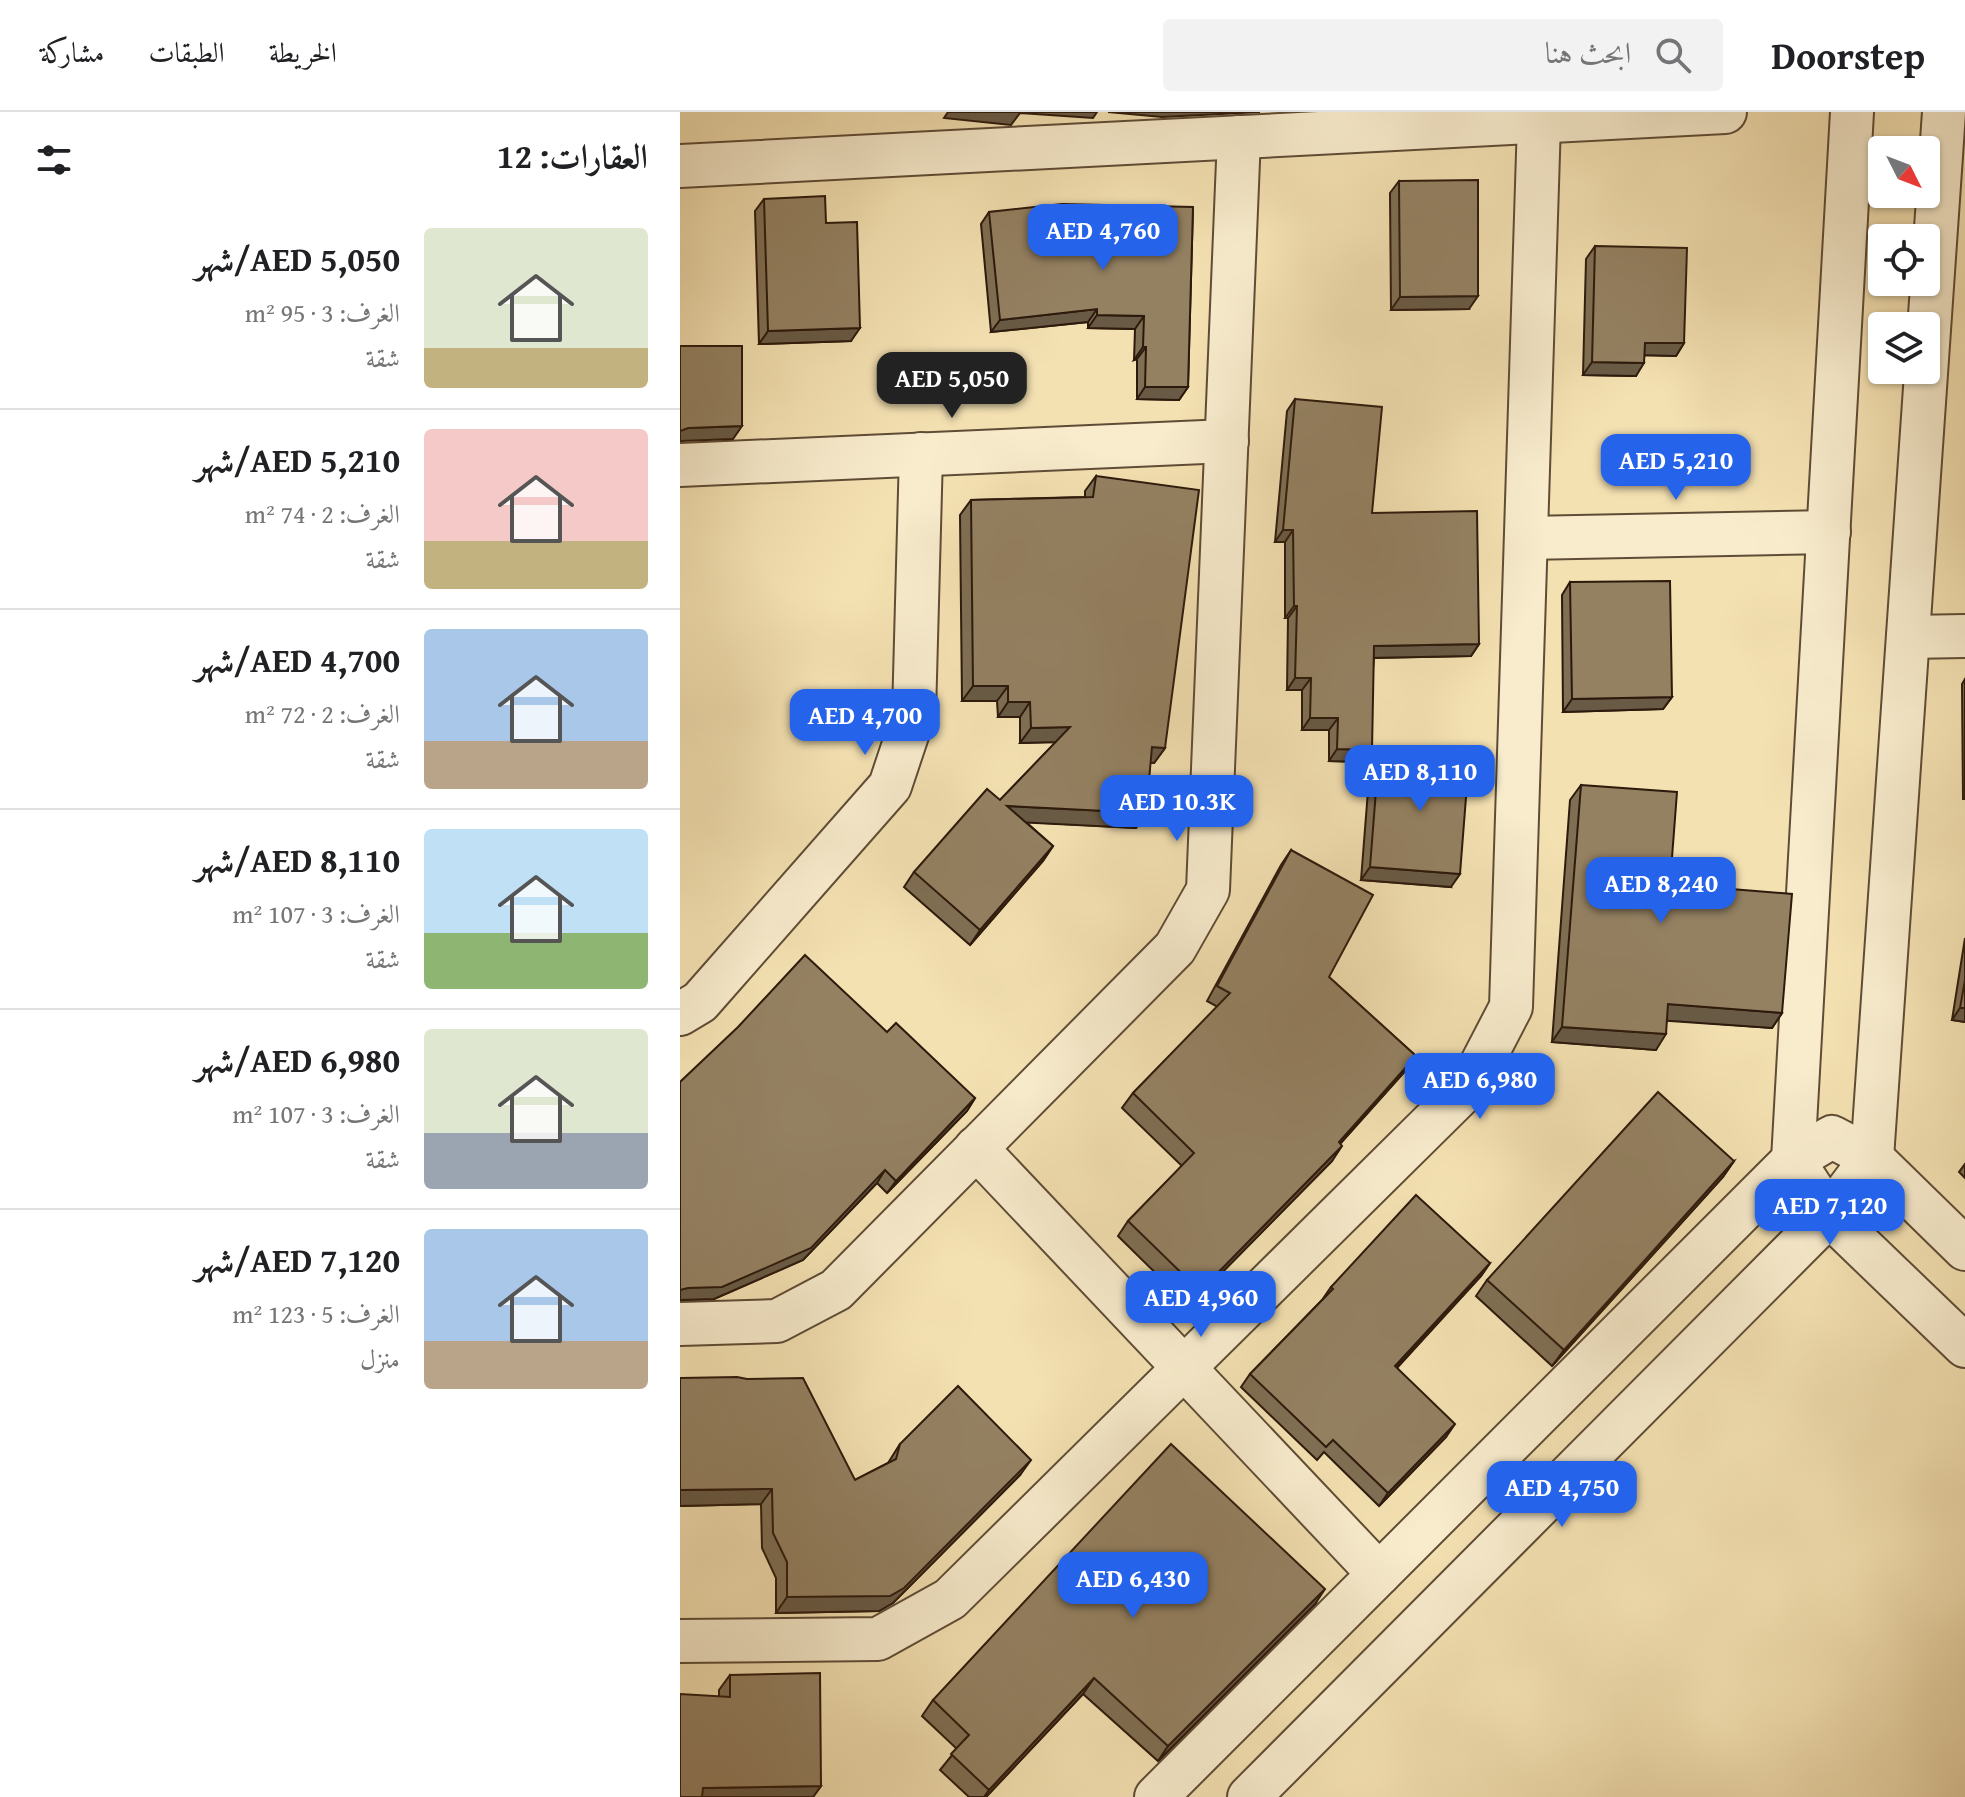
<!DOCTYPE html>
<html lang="ar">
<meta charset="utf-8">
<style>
:root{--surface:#fff;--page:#f2f2f2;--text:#202124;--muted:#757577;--line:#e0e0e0;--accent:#2563eb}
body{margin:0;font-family:"Gentium Book Plus",Amiri,serif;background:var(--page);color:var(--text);direction:rtl;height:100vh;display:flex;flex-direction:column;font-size:30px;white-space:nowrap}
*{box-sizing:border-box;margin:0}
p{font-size:26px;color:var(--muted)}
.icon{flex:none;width:44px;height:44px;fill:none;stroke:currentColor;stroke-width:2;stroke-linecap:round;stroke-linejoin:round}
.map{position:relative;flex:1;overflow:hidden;direction:ltr}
.details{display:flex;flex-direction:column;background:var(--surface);width:680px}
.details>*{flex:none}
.needle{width:52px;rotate:132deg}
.tools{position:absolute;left:1188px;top:24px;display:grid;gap:16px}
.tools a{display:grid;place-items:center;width:72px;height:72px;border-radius:8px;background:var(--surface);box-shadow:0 2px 6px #0004;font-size:40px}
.price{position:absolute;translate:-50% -68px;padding:0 18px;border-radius:16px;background:var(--accent);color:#fff;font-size:26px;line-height:52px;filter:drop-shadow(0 2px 4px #0008)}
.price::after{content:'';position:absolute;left:50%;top:48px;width:24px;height:18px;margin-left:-12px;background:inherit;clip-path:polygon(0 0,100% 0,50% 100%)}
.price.selected{background:#222;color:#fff}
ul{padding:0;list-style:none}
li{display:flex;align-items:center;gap:24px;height:200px;padding:0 32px}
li+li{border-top:2px solid var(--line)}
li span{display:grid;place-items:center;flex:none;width:224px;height:160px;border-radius:8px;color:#555}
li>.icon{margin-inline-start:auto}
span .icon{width:96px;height:96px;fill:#fffc;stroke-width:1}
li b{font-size:34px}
h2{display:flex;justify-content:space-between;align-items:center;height:96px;padding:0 32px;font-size:34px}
header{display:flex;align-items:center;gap:48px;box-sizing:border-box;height:112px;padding:0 40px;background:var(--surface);border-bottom:2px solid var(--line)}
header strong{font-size:38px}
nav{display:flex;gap:44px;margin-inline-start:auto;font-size:28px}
.search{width:560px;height:72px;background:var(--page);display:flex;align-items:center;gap:20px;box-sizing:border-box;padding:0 28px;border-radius:8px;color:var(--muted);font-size:30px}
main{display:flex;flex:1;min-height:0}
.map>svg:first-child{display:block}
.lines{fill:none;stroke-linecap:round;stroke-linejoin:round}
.minor-casing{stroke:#5f4c36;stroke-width:46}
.minor{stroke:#f8eccd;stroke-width:42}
.wall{fill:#7f6f54;stroke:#2d1a0c;stroke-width:2}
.shaded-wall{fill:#685a45;stroke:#2d1a0c;stroke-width:2}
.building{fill:#948162;stroke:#2d1a0c;stroke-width:2}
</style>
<header>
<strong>Doorstep</strong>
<div class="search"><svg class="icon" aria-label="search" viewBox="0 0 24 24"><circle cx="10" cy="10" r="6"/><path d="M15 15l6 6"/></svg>ابحث هنا</div>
<nav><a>الخريطة</a><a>الطبقات</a><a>مشاركة</a></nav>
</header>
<main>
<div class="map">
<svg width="1285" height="1685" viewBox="0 0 1285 1685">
<rect width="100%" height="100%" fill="#f4e1b2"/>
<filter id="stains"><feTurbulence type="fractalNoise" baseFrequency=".0025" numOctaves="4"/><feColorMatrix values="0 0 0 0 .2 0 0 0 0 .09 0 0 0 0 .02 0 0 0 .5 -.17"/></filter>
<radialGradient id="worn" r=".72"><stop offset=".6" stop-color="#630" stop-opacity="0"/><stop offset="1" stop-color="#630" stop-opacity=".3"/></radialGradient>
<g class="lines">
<!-- minor casing -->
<g class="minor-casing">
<g id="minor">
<polyline points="1172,0 1113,1048 1149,1103 1192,1046 1264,0"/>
<polyline points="0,54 1045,0"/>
<polyline points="0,353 547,329"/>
<polyline points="846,426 1149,420"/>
<polyline points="1228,525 1285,524"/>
<polyline points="0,902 20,890 210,674 234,602 241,342"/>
<polyline points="296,1036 699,1462"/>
<polyline points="0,1212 97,1209 156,1178 495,836 528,778 559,25"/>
<polyline points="0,1529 198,1527 270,1487 791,972 831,895 859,10"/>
<polyline points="476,1685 1113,1048 1152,1025 1192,1046 1285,1137"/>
<polyline points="569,1685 1149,1103 1285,1234"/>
</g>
</g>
<!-- minor -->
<use href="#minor" class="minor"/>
</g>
<!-- wall -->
<g class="wall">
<polygon points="719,69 789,197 711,198 710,81"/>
<polygon points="84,87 146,111 171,229 79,232 75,99"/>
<polygon points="513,95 508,275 499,288 457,287 457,247 454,248 455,217 408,216 408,210 311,220 301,112 309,100"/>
<polygon points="915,134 1004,231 996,244 965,243 956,264 903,263 906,147"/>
<polygon points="615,287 692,401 799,532 791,544 694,546 684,650 649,649 649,618 622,618 622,578 607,578 608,506 605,506 605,430 595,430 607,299"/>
<polygon points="416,364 485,636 474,651 470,651 466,701 456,716 346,710 373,734 363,749 290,833 224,775 234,760 320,688 376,630 340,631 340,605 318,605 317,589 282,589 280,403 291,388 405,385 405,379"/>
<polygon points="890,470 992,585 983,597 883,600 882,483"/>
<polygon points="1285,567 1285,687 1283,687 1282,572"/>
<polygon points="699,640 771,775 681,768 690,653"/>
<polygon points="901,673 1102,901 1092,916 987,908 976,938 872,930 890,688"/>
<polygon points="611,738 649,865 736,944 726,958 660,1032 652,1049 509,1194 438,1124 448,1109 502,1054 442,996 453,981 538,895 527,889 601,753"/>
<polygon points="1285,826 1285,910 1272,908"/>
<polygon points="207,920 295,986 287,999 207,1081 197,1071 123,1148 34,1187 0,1188 0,970"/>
<polygon points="1054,1049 1043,1065 872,1254 796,1184 807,1168"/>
<polygon points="1285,1052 1285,1066 1279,1060"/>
<polygon points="810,1151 801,1164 717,1256 766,1325 699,1394 644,1340 637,1348 561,1275 570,1262 642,1188 651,1175"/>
<polygon points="0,1266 175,1368 208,1351 220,1332 340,1363 213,1491 199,1499 96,1501 96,1466 82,1436 81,1392 0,1394"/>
<polygon points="635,1492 478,1649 403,1582 306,1685 289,1685 260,1658 277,1637 242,1604 253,1588"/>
<polygon points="50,1563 141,1674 133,1685 0,1685 39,1584 39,1578"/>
</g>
<!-- shaded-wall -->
<g class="shaded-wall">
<polygon points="268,0 417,0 413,6 340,1 331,13 264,6"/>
<polygon points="428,0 580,0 482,5"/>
<polygon points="798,184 789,197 711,198 720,185"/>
<polygon points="417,197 408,210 311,220 320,208"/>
<polygon points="417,203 464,204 455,217 408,216"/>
<polygon points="180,216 171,229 79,232 88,219"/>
<polygon points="965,231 1004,231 996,244 956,243"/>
<polygon points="463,235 466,235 457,247 454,248"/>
<polygon points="912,250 964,251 956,264 903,263"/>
<polygon points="465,275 508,275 499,288 457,287"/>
<polygon points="62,314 53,327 0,329 0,319 8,316"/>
<polygon points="603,418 613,418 605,430 595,430"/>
<polygon points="614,494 617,494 608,506 605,506"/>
<polygon points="799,532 791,544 686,546 694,534"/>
<polygon points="615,566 631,566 622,578 607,578"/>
<polygon points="293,574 328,574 317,589 282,589"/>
<polygon points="992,585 983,597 883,600 892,587"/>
<polygon points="328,590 350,590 340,605 318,605"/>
<polygon points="630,606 658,606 649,618 622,618"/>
<polygon points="390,615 379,630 340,631 351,616"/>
<polygon points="472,635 485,636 474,651 461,650"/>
<polygon points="657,637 692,638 684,650 649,649"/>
<polygon points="327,694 466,701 456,716 316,709"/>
<polygon points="373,734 363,749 290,833 300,818"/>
<polygon points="690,755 780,762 771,775 681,768"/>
<polygon points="988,892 1102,901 1092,916 977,908"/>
<polygon points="1280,896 1285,896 1285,910 1272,908"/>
<polygon points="882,915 986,922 976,938 872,930"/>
<polygon points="736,944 726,958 648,1045 659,1030"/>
<polygon points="295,986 287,999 207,1081 216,1069"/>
<polygon points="662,1034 652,1049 509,1194 520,1179"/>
<polygon points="1054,1049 1043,1065 872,1254 884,1238"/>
<polygon points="205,1058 197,1071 123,1148 34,1187 0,1188 0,1178"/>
<polygon points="810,1151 801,1164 706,1267 715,1254"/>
<polygon points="775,1312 766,1325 699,1394 708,1381"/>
<polygon points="351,1348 340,1363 213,1491 199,1499 96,1501 107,1485"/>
<polygon points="92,1377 81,1392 0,1394 0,1378"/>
<polygon points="645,1477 635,1492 478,1649 488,1634"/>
<polygon points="414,1566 403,1582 306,1685 304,1685 309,1678"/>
<polygon points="141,1674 133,1685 16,1685 23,1676"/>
</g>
<!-- building -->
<g class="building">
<polygon points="798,68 798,184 720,185 719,69"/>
<polygon points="145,84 146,111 177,110 180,216 88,219 84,87"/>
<polygon points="382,92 513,95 508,275 465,275 466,235 463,235 464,204 417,203 417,197 320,208 309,100"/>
<polygon points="915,134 1007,136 1004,231 965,231 964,251 912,250"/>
<polygon points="0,234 62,234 62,314 8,316 0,319"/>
<polygon points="615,287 702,295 692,401 797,399 799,532 694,534 692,638 657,637 658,606 630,606 631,566 615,566 617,494 614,494 613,418 603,418"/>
<polygon points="416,364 519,378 485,636 472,635 466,701 327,694 373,734 300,818 234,760 307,677 320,688 390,615 351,616 350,590 328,590 328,574 293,574 291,388 413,385"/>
<polygon points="990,469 992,585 892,587 890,470"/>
<polygon points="699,640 789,647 780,762 690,755"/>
<polygon points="901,673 997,680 990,772 1112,782 1102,901 988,892 986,922 882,915"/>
<polygon points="611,738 693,783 649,865 736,944 659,1030 662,1034 520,1179 448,1109 514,1041 453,981 550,881 537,874"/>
<polygon points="125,843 207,920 216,911 295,986 216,1069 205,1058 131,1136 42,1175 8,1176 0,1178 0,970 58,915"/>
<polygon points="1285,868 1285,896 1280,896"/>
<polygon points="978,980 1054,1049 884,1238 807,1168"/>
<polygon points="736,1083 810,1151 715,1254 775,1312 708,1381 653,1328 646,1335 570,1262 653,1177 651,1175"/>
<polygon points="57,1265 67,1267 123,1266 175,1368 216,1347 220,1332 278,1274 351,1348 224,1476 210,1484 107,1485 107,1450 93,1421 92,1377 0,1378 0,1266"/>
<polygon points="491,1332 645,1477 488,1634 414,1566 309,1678 271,1642 289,1623 253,1588"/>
<polygon points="140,1561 141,1674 23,1676 22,1685 0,1685 0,1582 50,1585 50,1563"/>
</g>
<rect width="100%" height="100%" filter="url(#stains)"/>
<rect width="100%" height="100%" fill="url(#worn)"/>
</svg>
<div class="tools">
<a><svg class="needle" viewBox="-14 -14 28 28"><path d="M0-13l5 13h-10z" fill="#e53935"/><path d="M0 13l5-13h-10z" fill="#757577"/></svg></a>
<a><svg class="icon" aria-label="locate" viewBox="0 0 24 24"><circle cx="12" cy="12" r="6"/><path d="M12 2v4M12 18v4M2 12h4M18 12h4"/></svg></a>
<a><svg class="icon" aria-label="layers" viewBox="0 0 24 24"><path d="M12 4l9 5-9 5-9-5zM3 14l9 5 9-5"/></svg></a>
</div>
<b class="price" style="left:423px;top:160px">AED 4,760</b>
<b class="price selected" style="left:272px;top:308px">AED 5,050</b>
<b class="price" style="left:996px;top:390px">AED 5,210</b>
<b class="price" style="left:185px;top:645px">AED 4,700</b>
<b class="price" style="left:740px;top:701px">AED 8,110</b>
<b class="price" style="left:497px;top:731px">AED 10.3K</b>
<b class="price" style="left:981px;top:813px">AED 8,240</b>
<b class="price" style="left:800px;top:1009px">AED 6,980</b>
<b class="price" style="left:1150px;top:1135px">AED 7,120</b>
<b class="price" style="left:521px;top:1227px">AED 4,960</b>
<b class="price" style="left:882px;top:1417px">AED 4,750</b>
<b class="price" style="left:453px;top:1508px">AED 6,430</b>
</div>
<section class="details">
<h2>العقارات: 12<svg class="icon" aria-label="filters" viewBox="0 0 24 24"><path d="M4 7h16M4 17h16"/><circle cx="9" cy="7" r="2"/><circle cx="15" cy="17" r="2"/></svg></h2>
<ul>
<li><span style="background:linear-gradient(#dfe7d0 75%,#c2b280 0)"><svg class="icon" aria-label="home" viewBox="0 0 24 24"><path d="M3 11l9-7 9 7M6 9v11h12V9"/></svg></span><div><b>AED 5,050/شهر</b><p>الغرف: 3 · 95 m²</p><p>شقة</p></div></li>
<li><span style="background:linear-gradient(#f6c9c9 70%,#c2b280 0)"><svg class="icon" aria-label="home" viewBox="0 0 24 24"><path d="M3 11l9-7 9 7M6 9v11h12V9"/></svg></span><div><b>AED 5,210/شهر</b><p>الغرف: 2 · 74 m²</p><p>شقة</p></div></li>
<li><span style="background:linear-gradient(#a9c7e8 70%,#b9a48a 0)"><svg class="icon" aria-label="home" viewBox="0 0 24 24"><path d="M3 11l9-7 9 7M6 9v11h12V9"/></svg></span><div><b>AED 4,700/شهر</b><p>الغرف: 2 · 72 m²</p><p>شقة</p></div></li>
<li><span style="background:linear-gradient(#bfe0f5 65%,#8fb573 0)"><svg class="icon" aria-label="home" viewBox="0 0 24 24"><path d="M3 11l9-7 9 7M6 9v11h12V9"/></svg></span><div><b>AED 8,110/شهر</b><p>الغرف: 3 · 107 m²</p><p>شقة</p></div></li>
<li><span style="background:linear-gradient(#dfe7d0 65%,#9aa5b1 0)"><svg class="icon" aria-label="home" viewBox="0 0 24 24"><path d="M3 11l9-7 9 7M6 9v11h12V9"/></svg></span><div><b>AED 6,980/شهر</b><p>الغرف: 3 · 107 m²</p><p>شقة</p></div></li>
<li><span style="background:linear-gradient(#a9c7e8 70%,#b9a48a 0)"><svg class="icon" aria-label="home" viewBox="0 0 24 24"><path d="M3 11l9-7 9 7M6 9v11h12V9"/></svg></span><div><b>AED 7,120/شهر</b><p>الغرف: 5 · 123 m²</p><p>منزل</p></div></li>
</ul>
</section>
</main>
